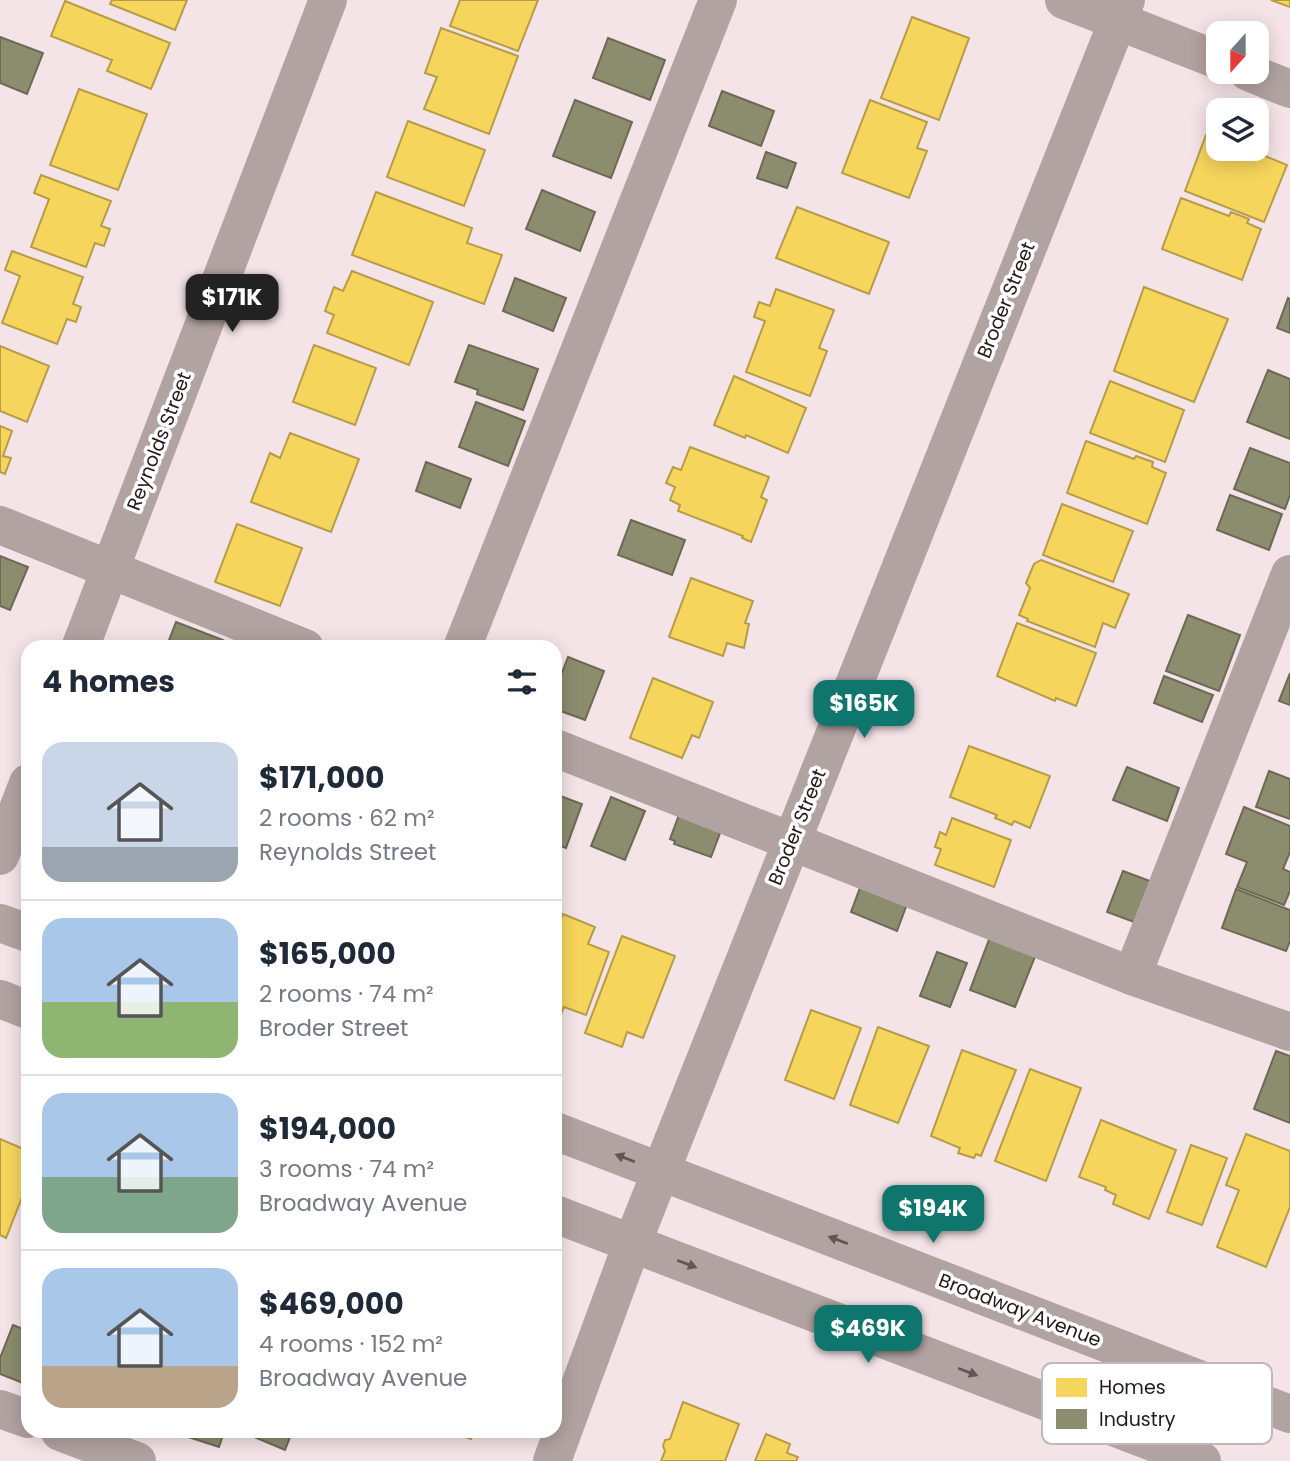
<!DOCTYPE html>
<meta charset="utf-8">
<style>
:root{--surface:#fff;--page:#f6f6f7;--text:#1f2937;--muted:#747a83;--line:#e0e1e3;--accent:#0f766e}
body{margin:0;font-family:Poppins,sans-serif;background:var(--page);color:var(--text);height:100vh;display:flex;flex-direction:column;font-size:26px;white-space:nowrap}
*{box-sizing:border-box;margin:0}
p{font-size:23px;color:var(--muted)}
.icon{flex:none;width:38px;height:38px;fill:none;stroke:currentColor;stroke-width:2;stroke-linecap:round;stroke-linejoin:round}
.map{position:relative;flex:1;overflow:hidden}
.side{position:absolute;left:21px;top:640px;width:541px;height:798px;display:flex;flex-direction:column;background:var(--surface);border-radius:21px;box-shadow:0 4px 18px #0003}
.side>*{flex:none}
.needle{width:46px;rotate:201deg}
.buttons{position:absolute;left:1206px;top:21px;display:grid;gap:14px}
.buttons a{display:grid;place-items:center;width:63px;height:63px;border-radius:14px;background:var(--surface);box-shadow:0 4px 18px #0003;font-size:35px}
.price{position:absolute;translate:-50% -60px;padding:0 16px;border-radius:14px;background:var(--accent);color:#fff;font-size:23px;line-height:46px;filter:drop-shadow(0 2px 4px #0008)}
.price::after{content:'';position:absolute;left:50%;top:42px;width:21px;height:16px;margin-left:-10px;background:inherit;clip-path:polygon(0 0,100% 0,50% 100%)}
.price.active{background:#222;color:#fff}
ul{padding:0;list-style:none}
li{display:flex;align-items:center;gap:21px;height:175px;padding:0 21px}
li+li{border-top:2px solid var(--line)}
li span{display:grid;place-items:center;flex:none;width:196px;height:140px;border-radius:21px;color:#555}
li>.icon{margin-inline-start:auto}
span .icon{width:84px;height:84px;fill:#fffc;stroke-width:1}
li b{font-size:30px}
h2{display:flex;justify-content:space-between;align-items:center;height:84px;padding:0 21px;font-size:30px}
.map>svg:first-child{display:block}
.homes{fill:#f6d55c;stroke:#b79c48;stroke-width:2}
.industry{fill:#8c8c6e;stroke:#6d6955;stroke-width:2}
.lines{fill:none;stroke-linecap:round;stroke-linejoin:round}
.minor{stroke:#b1a3a1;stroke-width:38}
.oneway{fill:#645657}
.labels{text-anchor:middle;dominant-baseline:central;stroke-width:7;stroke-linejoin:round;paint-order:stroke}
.street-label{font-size:19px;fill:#25171a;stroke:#fff}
.key{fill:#fff;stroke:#beb9ba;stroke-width:2}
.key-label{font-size:19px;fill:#25171a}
</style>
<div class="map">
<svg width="1290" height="1461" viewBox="0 0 1290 1461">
<rect width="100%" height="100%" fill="#f5e4e7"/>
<!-- homes -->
<g class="homes">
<polygon points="112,0 187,0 175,30 110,4"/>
<polygon points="460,0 538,0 518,51 450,26"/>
<polygon points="1271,0 1290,0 1290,7"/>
<polygon points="65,1 170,43 151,89 107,71 112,60 51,36"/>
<polygon points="912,17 969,38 939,120 881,98"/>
<polygon points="441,28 518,56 489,134 424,109 437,77 425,73"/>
<polygon points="79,89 147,114 118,190 50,165"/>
<polygon points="870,100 927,122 917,148 927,151 909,198 842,173"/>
<polygon points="408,121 485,150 464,206 387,177"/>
<polygon points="1206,135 1218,139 1218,149 1248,149 1287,165 1264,222 1185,191"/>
<polygon points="41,175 111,201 101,226 110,229 104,246 95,243 86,267 31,247 49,199 34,193"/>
<polygon points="376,192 472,228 467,243 502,255 484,304 352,255"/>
<polygon points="1181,198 1229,216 1231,212 1249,219 1247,223 1261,229 1242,280 1162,249"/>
<polygon points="797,207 889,242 869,294 776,258"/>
<polygon points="12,251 83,277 73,304 81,307 76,322 67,319 57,344 2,323 20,276 5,270"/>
<polygon points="352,271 433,302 409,365 327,333 334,315 325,311 334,287 343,291"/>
<polygon points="1144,287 1228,319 1194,402 1114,371"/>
<polygon points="776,289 834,310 819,348 827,351 810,396 746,372 765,321 754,317 759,302 770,306"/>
<polygon points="314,345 376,368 355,425 293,402"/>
<polygon points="0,346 49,366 27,422 0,411"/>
<polygon points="734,376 806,408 788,453 746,435 745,438 714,425"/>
<polygon points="1110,381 1184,410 1165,462 1090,433"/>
<polygon points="0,426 12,431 3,456 11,458 5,474 0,472"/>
<polygon points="290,433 359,459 331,532 251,502 270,453 280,458"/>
<polygon points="1086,441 1134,459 1136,456 1153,462 1152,467 1166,473 1147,524 1067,493"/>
<polygon points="690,447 769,477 761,497 767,500 751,542 742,538 743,536 678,511 680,505 670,500 675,487 666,483 673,467 681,470"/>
<polygon points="1062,504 1133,531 1113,582 1043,555"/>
<polygon points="237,524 302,548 280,606 215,582"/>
<polygon points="1041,560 1129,594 1115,628 1103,623 1095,647 1027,621 1028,619 1019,615 1030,588 1026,583 1034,564"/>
<polygon points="691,578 753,601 745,623 749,624 744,648 727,643 723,656 669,637"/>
<polygon points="1017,623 1096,653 1076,706 1056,698 1055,701 997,676"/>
<polygon points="653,678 713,702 699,738 692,735 682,758 630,738"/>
<polygon points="969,746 1050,776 1030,828 1014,821 1012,825 995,818 997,815 950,797"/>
<polygon points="952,818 1011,840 994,887 935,865 941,849 935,847 940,832 946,835"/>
<polygon points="563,914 595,927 588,944 609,952 586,1015 564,1007 559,1020 555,1019 555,936"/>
<polygon points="622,936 675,956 643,1038 627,1032 622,1047 585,1033"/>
<polygon points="811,1010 861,1028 834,1099 785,1080"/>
<polygon points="878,1027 929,1046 898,1123 850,1105"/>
<polygon points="962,1050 1016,1070 981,1156 976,1154 974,1158 958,1153 960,1148 931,1136"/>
<polygon points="1030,1069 1081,1088 1046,1181 995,1161"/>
<polygon points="1101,1120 1176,1150 1149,1219 1113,1204 1116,1195 1105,1190 1106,1187 1079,1177"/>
<polygon points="1246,1134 1290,1151 1290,1207 1266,1267 1217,1247 1239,1190 1226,1185"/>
<polygon points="0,1139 28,1151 28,1182 6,1238 0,1235"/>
<polygon points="1191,1145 1227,1158 1202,1225 1167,1212"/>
<polygon points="683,1402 739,1424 725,1461 661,1461 665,1451 663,1446 665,1440 670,1439"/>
<polygon points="452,1432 474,1432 471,1439"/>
<polygon points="766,1434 790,1444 787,1453 798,1457 796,1461 755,1461"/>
</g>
<!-- industry -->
<g class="industry">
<polygon points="0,37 43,53 27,94 0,83"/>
<polygon points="608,38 665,60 650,100 593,78"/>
<polygon points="722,91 774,111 761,146 709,126"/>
<polygon points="575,100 632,122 611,178 553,156"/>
<polygon points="766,152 796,163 787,188 757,178"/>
<polygon points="542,190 595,212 580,251 526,229"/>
<polygon points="515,278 566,298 553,331 503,311"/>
<polygon points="1288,298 1290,299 1290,333 1277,328"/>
<polygon points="469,345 538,369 523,410 477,394 478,390 455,382"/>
<polygon points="1268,370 1290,379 1290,439 1247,422"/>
<polygon points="476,402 525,421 508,466 459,447"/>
<polygon points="1250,448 1290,463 1290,495 1285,509 1234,489"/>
<polygon points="426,462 471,479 460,508 416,491"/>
<polygon points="1230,495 1282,514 1269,550 1217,530"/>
<polygon points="631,520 685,540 672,575 618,555"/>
<polygon points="0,556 28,567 10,610 0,606"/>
<polygon points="1188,615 1240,635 1219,691 1166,671"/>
<polygon points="176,622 223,640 220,648 166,648"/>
<polygon points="568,657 604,671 585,720 555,709 555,691"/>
<polygon points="1290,673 1290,705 1279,701"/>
<polygon points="1164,676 1213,695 1202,722 1154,703"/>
<polygon points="1127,767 1179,788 1167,821 1113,800"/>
<polygon points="1269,771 1290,779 1290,819 1256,807"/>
<polygon points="555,794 582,804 566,848 555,844"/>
<polygon points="611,797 645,811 625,860 591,846"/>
<polygon points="1244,807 1290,826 1290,852 1283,869 1290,872 1290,891 1284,905 1237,887 1247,862 1226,854"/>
<polygon points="679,815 722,828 711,857 674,844 675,841 670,839"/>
<polygon points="1123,871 1150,881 1134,922 1107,912"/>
<polygon points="861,885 907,904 897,931 851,912"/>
<polygon points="1236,889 1290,910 1290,941 1286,951 1222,928"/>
<polygon points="990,937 1036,954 1015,1007 970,990"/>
<polygon points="937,952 967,963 950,1007 920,996"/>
<polygon points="1276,1051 1290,1056 1290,1123 1254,1109"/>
<polygon points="13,1325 28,1331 28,1385 0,1374 0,1358"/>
<polygon points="173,1432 224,1432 219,1447"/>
<polygon points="254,1432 292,1432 285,1450 252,1436"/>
</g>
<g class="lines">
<!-- minor -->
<g class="minor">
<polyline points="1064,0 1218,60"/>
<polyline points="1248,72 1290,89"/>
<polyline points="0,525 305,648"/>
<polyline points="80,648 328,0"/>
<polyline points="462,648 718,0"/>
<polyline points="555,748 1132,976 1290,1032"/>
<polyline points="0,856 28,783"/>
<polyline points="0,923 28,933"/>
<polyline points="1132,976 1290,574"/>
<polyline points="0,999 28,1010"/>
<polyline points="555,1131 1290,1414"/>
<polyline points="555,1214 1202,1461"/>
<polyline points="0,1409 28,1419"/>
<polyline points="60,1432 137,1461"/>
<polyline points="552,1461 632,1244 1126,0"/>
</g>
</g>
<!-- one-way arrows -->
<defs><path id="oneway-solid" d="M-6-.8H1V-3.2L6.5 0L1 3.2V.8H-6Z" transform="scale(1.75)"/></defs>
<g class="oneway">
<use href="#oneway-solid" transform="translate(625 1158) rotate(-159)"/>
<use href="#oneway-solid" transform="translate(838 1240) rotate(-159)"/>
<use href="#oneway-solid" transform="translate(687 1264) rotate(21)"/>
<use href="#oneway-solid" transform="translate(968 1372) rotate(21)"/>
</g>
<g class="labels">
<!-- street labels -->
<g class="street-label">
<text transform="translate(1006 300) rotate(-68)">Broder Street</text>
<text transform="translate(159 441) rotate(-69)">Reynolds Street</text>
<text transform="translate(797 827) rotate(-68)">Broder Street</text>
<text transform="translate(1020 1310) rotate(21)">Broadway Avenue</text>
</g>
</g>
<!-- legend -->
<rect x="1042" y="1363" width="230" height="81" rx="10" class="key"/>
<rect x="1056" y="1378" width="31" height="19" fill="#f6d55c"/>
<rect x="1056" y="1409" width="31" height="20" fill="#8c8c6e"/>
<g class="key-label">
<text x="1099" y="1394">Homes</text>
<text x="1099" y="1426">Industry</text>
</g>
</svg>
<div class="buttons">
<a><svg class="needle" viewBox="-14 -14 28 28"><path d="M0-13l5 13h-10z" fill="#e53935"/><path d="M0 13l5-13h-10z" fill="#747a83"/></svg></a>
<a><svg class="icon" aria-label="layers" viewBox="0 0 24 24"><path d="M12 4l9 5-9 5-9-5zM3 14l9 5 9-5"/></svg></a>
</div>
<b class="price active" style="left:232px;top:334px">$171K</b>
<b class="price" style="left:864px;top:740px">$165K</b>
<b class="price" style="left:933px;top:1245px">$194K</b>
<b class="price" style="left:868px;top:1365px">$469K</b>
<section class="side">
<h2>4 homes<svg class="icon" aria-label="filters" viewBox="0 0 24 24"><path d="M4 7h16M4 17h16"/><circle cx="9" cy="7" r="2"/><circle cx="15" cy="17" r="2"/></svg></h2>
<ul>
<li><span style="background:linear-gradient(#c9d6e8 75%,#9aa5b1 0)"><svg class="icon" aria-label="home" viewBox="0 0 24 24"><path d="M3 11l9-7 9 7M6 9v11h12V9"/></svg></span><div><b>$171,000</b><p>2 rooms · 62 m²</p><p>Reynolds Street</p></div></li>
<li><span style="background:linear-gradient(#a9c7e8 60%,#8fb573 0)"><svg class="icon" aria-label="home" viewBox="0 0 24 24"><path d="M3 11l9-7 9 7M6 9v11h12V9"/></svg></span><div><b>$165,000</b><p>2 rooms · 74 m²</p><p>Broder Street</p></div></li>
<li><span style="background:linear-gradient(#a9c7e8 60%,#7fa58c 0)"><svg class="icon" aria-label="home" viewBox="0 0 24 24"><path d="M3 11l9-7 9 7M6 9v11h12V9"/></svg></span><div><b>$194,000</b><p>3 rooms · 74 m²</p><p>Broadway Avenue</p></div></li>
<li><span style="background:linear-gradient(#a9c7e8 70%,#b9a48a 0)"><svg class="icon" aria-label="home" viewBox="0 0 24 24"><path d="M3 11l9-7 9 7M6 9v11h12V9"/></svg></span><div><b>$469,000</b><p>4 rooms · 152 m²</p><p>Broadway Avenue</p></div></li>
</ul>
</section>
</div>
